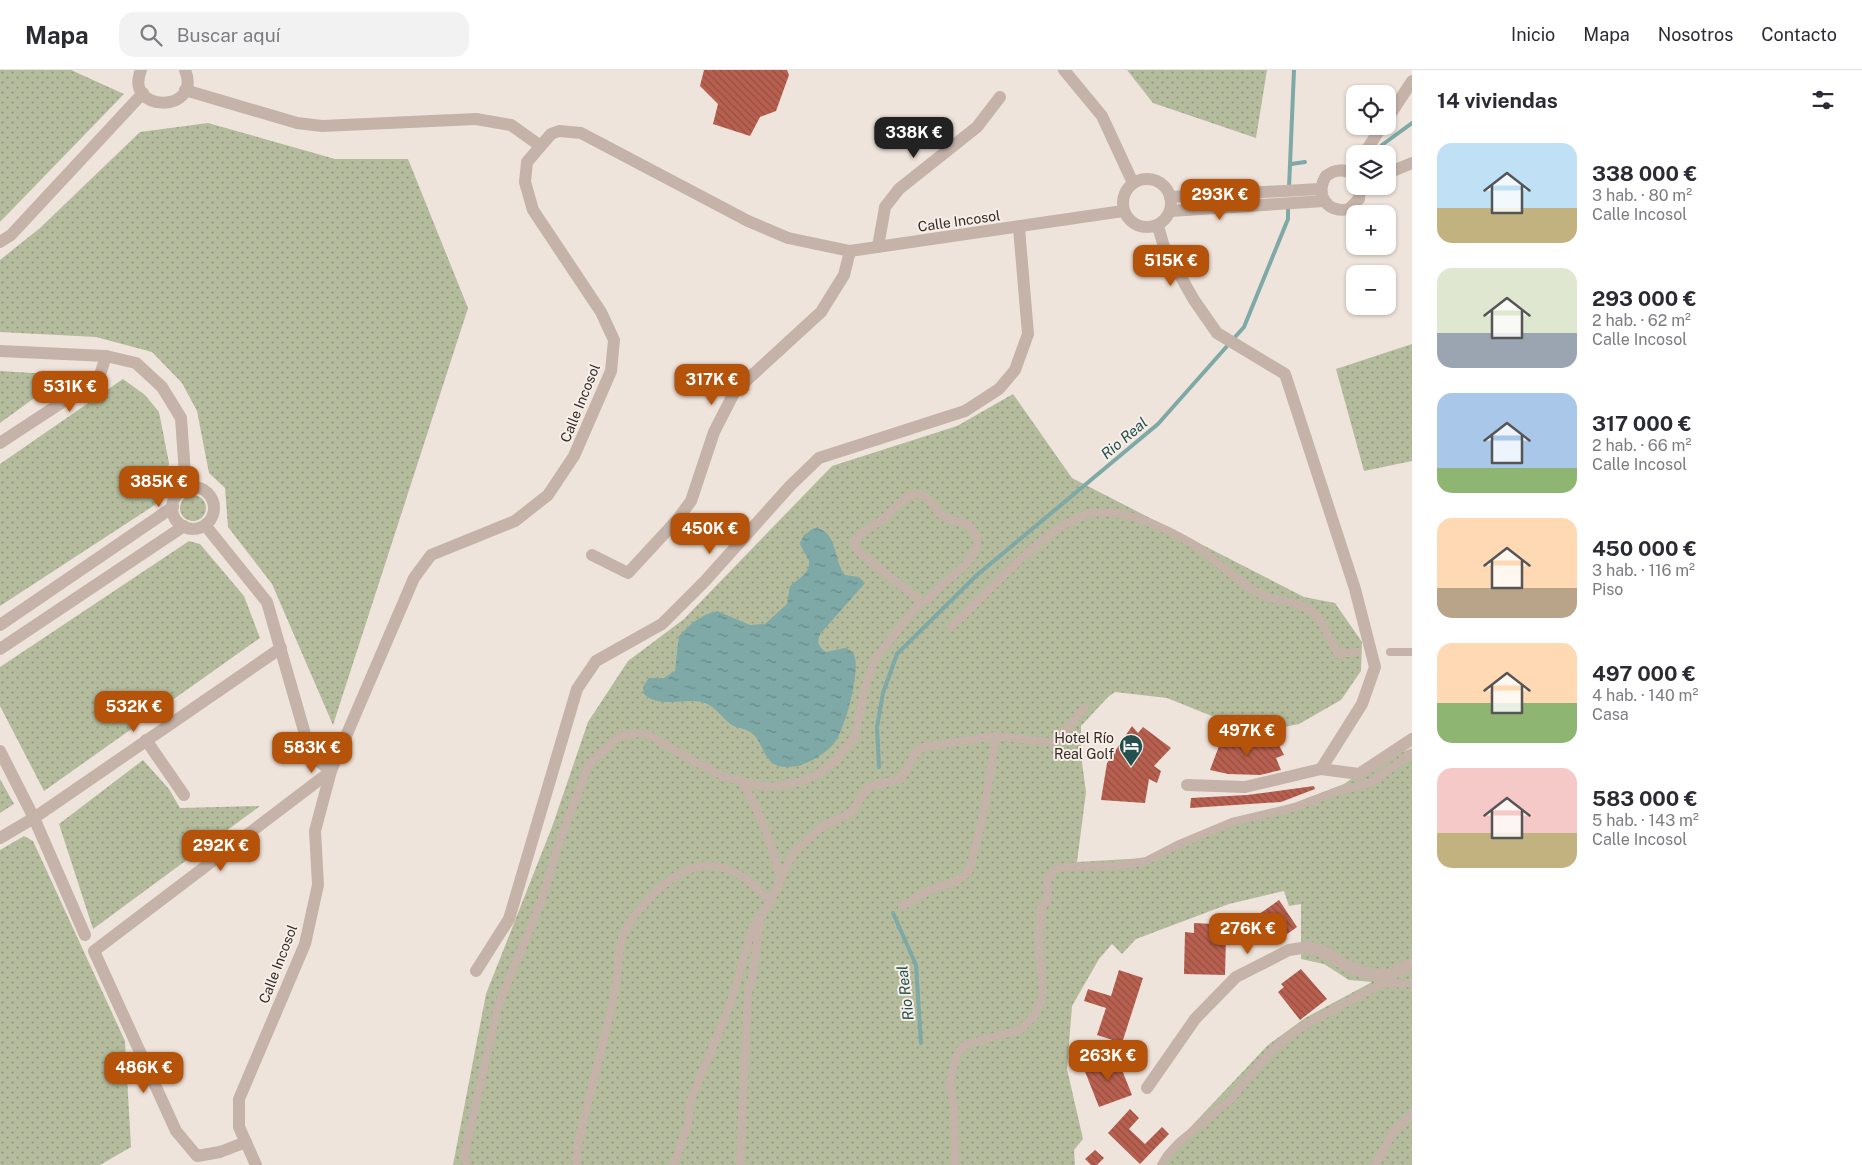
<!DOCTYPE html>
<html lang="es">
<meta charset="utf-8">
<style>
:root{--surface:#fff;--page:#f2f2f3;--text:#2b2b33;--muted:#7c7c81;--line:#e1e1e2;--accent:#b45309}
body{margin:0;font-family:"Public Sans",sans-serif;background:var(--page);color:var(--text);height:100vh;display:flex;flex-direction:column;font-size:19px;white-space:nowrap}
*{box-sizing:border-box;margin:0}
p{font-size:16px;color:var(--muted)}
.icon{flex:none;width:28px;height:28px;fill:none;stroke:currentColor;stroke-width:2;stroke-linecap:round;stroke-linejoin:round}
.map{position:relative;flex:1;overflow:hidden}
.side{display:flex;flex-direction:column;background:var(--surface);width:450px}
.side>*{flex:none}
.buttons{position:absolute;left:1346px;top:15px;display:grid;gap:10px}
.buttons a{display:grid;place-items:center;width:50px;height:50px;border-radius:10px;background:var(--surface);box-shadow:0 1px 4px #0004;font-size:25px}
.price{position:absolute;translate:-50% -42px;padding:0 11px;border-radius:10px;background:var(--accent);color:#fff;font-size:16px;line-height:32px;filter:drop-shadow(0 1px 2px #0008)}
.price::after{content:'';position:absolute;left:50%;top:30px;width:15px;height:11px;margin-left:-8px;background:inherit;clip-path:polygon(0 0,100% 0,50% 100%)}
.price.on{background:#222;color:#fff}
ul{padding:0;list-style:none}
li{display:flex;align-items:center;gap:15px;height:125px;padding:0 25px}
li span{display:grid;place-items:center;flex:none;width:140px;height:100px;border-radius:15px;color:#555}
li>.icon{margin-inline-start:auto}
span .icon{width:60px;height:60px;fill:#fffc;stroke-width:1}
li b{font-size:21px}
h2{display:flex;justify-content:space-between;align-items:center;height:60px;padding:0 25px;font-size:21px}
header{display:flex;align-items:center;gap:30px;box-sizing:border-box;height:70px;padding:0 25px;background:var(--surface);border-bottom:1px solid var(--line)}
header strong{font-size:24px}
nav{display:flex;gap:28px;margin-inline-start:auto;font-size:18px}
.search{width:350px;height:45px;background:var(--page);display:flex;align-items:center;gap:12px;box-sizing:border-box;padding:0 18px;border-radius:15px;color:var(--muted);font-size:19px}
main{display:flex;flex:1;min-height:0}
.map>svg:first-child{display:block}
.grass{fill:url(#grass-dots)}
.water{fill:url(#water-ripples)}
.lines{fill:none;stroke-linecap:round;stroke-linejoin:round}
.stream{stroke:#7ea9a6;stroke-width:4}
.building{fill:url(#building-back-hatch)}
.lane{stroke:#c5b3a9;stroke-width:8}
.street{stroke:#c5b3a9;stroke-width:12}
.labels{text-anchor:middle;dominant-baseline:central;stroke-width:4;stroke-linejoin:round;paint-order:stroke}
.street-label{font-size:14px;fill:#332a28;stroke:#f7eee7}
.poi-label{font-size:14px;fill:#332a28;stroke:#f7eee7;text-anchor:end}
.water-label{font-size:15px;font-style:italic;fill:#22504f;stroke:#f7eee7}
</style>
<header>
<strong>Mapa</strong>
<div class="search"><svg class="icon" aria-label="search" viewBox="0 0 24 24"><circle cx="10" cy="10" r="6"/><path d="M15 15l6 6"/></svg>Buscar aquí</div>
<nav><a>Inicio</a><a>Mapa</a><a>Nosotros</a><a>Contacto</a></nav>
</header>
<main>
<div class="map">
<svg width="1412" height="1095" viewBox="0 0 1412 1095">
<defs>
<pattern id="grass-dots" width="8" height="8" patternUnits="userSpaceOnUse" patternTransform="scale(1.25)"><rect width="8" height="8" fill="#b4bc9d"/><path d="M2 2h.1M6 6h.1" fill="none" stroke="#939980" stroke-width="1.8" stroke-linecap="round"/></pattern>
<pattern id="water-ripples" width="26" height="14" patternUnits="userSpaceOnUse" patternTransform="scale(1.25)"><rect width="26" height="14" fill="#7ea9a6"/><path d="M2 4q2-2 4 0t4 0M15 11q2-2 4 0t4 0" fill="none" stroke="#688a87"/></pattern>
<pattern id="building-back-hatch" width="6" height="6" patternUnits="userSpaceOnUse" patternTransform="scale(1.25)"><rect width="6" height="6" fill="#b86050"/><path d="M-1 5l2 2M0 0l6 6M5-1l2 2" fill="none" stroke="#964f42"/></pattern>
</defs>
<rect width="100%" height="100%" fill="#efe4db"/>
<!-- grass -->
<g class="grass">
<polygon points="0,0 71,0 124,24 0,152"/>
<polygon points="1127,0 1267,0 1256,68 1153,33"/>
<polygon points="208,53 335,89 408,89 468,238 333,655 272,514 228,457 225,418 209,403 197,341 182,313 152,282 96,267 0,262 0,190 40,158 140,62"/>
<polygon points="1412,274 1412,391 1364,401 1336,299"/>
<polygon points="0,301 66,305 0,353"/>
<polygon points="123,309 145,325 159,342 169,393 164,429 0,536 0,394"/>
<polygon points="1013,324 1072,408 1304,527 1335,533 1362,572 1361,601 1341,630 1299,654 1254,663 1167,628 1115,622 1108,627 1081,656 1081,685 1086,722 1077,792 1145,788 1220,756 1289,735 1344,714 1372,695 1412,678 1412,1095 1157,1095 1165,1084 1268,975 1305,948 1372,912 1349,910 1324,894 1301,889 1301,834 1289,836 1284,821 1229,834 1136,869 1122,884 1112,874 1099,889 1072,936 1067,999 1083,1069 1074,1080 1075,1095 453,1095 486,924 552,757 588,652 628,591 684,549 832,396 957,356"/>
<circle cx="193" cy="438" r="13"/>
<polygon points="189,471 200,474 244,526 260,568 44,721 0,636 0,597"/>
<polygon points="143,690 169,719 180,738 260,736 93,859 59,754"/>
<polygon points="0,709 14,734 0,743"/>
<polygon points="24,766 33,771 125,971 131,1077 100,1095 0,1095 0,780"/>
</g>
<!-- water -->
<path class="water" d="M814,458C838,459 833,491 845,505L859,507L865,513L821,563C816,571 818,577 826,582L845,578C849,579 852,581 854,585C861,600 845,659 835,672C827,683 810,693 797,696C763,703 766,676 753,664C747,658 738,659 732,655C723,649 718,640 709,635C692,624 662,641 644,624L643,617L649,608H664L675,601L679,566L692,553L705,545L717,541L750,555L765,554L787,534L790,516C797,510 811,503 809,491C807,485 802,480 800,473L804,465Z"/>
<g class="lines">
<!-- stream -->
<g class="stream">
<polyline points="1382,75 1412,53"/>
<polyline points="1291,94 1305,92"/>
<polyline points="1289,118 1294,0"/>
<polyline points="879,697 877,657 883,623 897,584 977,505 1158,354 1244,257 1288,149 1288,135"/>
<polyline points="893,843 916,895 921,973"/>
</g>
</g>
<!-- building -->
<g class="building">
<polygon points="704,0 787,0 789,5 776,41 760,47 750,66 713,54 718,34 700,16"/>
<polygon points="1132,656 1138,663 1143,657 1171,678 1154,696 1161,701 1157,713 1149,709 1145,733 1101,730 1107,693"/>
<polygon points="1222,668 1242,671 1268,672 1276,669 1284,685 1276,688 1281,700 1260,705 1228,704 1210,700"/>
<polygon points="1314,716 1315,719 1281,732 1190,738 1191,728 1247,725"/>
<polygon points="1279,830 1297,857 1272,875 1268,869 1262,873 1248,852"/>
<polygon points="1194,853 1213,854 1213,866 1226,867 1225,905 1184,904 1185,862 1194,863"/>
<polygon points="1301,899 1327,929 1300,950 1278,922 1284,917 1281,914"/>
<polygon points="1119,900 1143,908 1122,973 1097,965 1106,938 1084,931 1088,919 1111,926"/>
<polygon points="1117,986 1113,998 1120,995 1132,1025 1099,1037 1084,999"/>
<polygon points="1130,1039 1139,1048 1129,1059 1145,1074 1162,1057 1169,1064 1140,1094 1108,1063"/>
<polygon points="1095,1080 1104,1088 1097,1095 1091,1095 1085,1089"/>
</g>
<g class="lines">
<!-- lane -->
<g class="lane">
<path d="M951,557C984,528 1051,448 1094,443C1128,439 1165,458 1193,474C1209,483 1220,497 1235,507C1243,512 1251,519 1260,524C1275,532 1296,530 1310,540C1324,551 1329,570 1338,584L1357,582"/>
<polyline points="1390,582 1412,582"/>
<path d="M741,711C761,742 772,773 780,809"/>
<path d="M902,836C912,831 922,823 933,819C948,813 962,813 970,798L984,742L996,666L1055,673L1084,638"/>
<path d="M467,1095L464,1086L498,936L541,832L559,773L589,694L618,667L636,663L647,664L693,691L725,707L753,714L769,717L786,715L800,712L820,703L834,692L855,666L865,618L875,589L921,531L867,489L858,481L854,471C863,459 874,457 884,448C898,436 913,411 931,432C934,436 936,441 940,444C948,451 960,451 969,455L977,467C979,497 941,508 928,531"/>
<path d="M576,1095L579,1070C591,1020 604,971 615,921C618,905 618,879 623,865C628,851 640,839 650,828C692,783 731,786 770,832"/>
<polyline points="674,1095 688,1054 690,1032 730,935 752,859 770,832 791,787 796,780 823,756 851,743 868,717 901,709 916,682 924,677 996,666"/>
<polyline points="740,1095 748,923 754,900 760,850"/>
<polyline points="955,1095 954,1037 950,1014 954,993 958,983 965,975 1020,960 1035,945 1043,925 1039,873 1041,838 1048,830 1047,811 1054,800 1064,797 1118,796 1146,791 1177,775 1232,752 1295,737 1338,721 1371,713 1412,683"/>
<polyline points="1161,1095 1167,1085 1179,1072 1230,1030 1269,983 1284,970 1305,955 1381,914 1412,913"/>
<polyline points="1375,1095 1394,1061 1412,1043"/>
</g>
<!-- street -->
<g class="street">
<path d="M141,0C123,43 203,44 185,0"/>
<polyline points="1064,0 1102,46 1133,113"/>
<polyline points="185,20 297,53 322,56 476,49 511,55 539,75"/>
<polyline points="1388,48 1412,11"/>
<polyline points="1364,84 1382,56"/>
<polyline points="1388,103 1412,93"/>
<path d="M1355,106C1345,98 1335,99 1326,106C1314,125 1328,144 1349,139L1359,129L1360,116"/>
<circle cx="1147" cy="133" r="24"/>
<polyline points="1170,127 1320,119"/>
<polyline points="1170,141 1324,131"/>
<polyline points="1158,156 1164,177 1194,230 1217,263 1285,304 1355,519 1375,597 1362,634 1321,699"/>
<polyline points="0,172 11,165 143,23"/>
<polyline points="878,177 885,137 899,119 977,57 1000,27"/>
<polyline points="0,281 106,286 136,293 162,317 181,348 186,418"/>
<polyline points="0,373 99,308 106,286"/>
<circle cx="193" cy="438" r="21"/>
<polyline points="205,455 267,532 311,685 331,701 94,881 176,1061 197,1086 220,1082 246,1072"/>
<polyline points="592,485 628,503 677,450 691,431 714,362 735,321 821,242 844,205 850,181"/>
<polyline points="0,555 173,437"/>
<polyline points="0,579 184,456"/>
<polyline points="146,670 184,725"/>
<polyline points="0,681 34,748 85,865"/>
<polyline points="1187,715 1245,717 1321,699 1359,704 1412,669"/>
<polyline points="0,768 34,748 281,578"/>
<polyline points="476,901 509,849 577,619 596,591 662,554 705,511 790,416 819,388 965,341 999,319 1015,300 1028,264 1019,158"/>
<polyline points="1147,1018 1195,949 1236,907 1289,880 1308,877 1326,883 1349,897 1370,904 1389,905 1412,894"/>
<polyline points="256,1095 239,1057 239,1029 305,874 318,815 315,761 331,701 414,508 431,485 515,451 548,425 574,386 611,301 614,270 601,242 533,140 525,112 527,92 551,64 559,61 581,63 748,151 788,168 850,181 1123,141"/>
</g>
</g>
<!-- icons -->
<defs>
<g id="hotel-pin" transform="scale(1.25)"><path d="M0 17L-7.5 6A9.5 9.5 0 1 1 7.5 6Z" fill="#22504f" stroke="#f7eee7"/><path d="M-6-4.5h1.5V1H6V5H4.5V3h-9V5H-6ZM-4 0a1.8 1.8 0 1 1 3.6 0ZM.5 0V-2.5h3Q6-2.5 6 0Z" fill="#fff"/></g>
</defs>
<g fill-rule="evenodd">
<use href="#hotel-pin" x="1131" y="676"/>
</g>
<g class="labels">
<!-- street labels -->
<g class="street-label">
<text transform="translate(959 151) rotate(-8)">Calle Incosol</text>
<text transform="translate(580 333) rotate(-68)">Calle Incosol</text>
<text transform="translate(278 894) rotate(-69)">Calle Incosol</text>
</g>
<!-- poi labels -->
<g class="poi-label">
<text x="1114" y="668">Hotel Río<tspan x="1114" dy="16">Real Golf</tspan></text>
</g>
<!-- water labels -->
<g class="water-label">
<text transform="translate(1124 368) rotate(-40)">Rio Real</text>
<text transform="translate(905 923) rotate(-97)">Rio Real</text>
</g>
</g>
</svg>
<div class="buttons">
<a><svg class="icon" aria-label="locate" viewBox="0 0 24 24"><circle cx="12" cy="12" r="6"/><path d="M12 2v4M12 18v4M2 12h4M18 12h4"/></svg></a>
<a><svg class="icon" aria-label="layers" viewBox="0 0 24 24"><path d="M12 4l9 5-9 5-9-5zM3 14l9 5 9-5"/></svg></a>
<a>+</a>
<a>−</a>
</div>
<b class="price on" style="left:914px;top:89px">338K €</b>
<b class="price" style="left:1220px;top:151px">293K €</b>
<b class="price" style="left:1171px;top:217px">515K €</b>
<b class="price" style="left:712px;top:336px">317K €</b>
<b class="price" style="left:70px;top:343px">531K €</b>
<b class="price" style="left:159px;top:438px">385K €</b>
<b class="price" style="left:710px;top:485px">450K €</b>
<b class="price" style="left:134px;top:663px">532K €</b>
<b class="price" style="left:1247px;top:687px">497K €</b>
<b class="price" style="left:312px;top:704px">583K €</b>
<b class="price" style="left:221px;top:802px">292K €</b>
<b class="price" style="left:1248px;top:885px">276K €</b>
<b class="price" style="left:1108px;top:1012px">263K €</b>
<b class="price" style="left:144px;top:1024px">486K €</b>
</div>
<section class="side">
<h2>14 viviendas<svg class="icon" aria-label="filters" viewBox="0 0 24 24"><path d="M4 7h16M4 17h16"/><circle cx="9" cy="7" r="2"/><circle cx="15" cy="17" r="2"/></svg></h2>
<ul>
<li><span style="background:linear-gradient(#bfe0f5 65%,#c2b280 0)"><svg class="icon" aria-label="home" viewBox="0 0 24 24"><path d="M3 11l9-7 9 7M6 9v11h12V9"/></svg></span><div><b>338 000 €</b><p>3 hab. · 80 m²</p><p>Calle Incosol</p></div></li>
<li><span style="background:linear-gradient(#dfe7d0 65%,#9aa5b1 0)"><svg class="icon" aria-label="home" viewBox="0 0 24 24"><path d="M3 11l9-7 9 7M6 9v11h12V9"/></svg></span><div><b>293 000 €</b><p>2 hab. · 62 m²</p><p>Calle Incosol</p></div></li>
<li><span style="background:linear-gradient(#a9c7e8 75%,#8fb573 0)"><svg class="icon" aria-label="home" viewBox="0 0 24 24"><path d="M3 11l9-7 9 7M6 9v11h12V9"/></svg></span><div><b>317 000 €</b><p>2 hab. · 66 m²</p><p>Calle Incosol</p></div></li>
<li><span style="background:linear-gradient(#ffd9b3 70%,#b9a48a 0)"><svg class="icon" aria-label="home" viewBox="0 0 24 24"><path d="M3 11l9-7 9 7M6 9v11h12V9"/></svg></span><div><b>450 000 €</b><p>3 hab. · 116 m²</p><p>Piso</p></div></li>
<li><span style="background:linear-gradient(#ffd9b3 60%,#8fb573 0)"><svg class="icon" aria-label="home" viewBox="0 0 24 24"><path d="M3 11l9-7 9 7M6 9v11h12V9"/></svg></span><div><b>497 000 €</b><p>4 hab. · 140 m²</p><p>Casa</p></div></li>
<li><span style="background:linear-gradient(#f6c9c9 65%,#c2b280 0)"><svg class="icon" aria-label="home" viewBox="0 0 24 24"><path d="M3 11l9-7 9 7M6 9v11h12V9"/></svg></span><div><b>583 000 €</b><p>5 hab. · 143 m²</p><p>Calle Incosol</p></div></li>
</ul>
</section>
</main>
